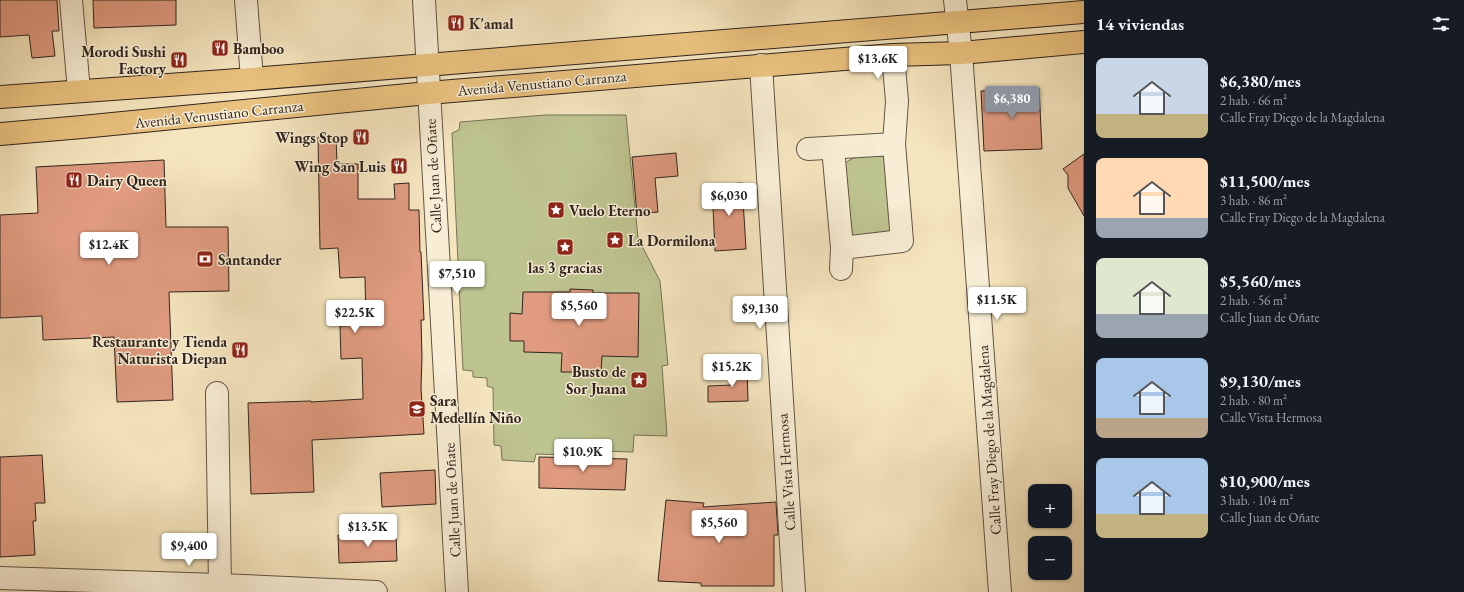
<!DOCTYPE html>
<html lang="es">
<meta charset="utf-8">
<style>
:root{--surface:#171b24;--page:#242831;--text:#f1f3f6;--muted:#9ea1a6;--accent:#8c9099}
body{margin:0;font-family:"EB Garamond",serif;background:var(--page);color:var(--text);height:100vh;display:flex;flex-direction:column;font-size:15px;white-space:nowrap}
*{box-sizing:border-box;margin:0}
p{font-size:13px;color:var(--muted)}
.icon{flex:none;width:22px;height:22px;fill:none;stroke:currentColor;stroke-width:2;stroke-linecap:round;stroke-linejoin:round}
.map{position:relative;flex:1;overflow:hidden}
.side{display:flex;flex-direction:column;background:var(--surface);width:380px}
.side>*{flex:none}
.tools{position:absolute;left:1028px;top:484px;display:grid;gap:8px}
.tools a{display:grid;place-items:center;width:44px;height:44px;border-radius:8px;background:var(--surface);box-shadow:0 1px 3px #0004;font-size:20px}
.price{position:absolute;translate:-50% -34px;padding:0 9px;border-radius:4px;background:#fff;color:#222;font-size:13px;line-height:26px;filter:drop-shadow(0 1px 2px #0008)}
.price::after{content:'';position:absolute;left:50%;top:24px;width:12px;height:9px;margin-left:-6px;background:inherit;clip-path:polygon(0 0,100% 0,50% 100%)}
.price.current{background:var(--accent);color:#fff}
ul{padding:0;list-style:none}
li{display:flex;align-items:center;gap:12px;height:100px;padding:0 12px}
li span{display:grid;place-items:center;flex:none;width:112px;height:80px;border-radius:8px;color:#555}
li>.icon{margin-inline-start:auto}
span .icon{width:48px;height:48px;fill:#fffc;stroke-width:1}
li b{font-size:17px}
h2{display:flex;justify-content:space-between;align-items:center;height:48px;padding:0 12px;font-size:17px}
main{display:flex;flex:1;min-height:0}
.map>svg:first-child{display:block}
.green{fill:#bec490;stroke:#777457}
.building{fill:#e09b80;stroke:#30241e}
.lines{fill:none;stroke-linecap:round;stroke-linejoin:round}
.minor-casing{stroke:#615446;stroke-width:24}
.major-casing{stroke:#30241e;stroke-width:24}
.minor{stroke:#f8eed5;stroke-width:22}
.major{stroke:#eac27f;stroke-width:22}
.labels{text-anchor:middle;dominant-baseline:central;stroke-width:3;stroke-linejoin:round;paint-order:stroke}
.poi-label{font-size:15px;font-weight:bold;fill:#30241e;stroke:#f8eed5;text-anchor:start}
.street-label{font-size:15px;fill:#30241e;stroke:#f8eed5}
</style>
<main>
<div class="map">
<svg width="1084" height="592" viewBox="0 0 1084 592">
<rect width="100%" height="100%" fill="#f5e5be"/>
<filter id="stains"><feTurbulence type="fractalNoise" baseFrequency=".005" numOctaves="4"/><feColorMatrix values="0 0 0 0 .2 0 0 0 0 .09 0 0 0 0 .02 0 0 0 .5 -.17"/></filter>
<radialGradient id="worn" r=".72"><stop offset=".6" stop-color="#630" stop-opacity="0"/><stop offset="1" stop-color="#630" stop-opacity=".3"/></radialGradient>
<!-- green -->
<g class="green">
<polygon points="545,115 626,115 638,238 660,281 668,365 662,366 667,436 634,435 633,452 600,451 600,456 536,454 534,462 502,460 501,446 494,445 493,388 487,386 487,378 473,377 473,371 463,370 452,133 459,130 460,122"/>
<path d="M871,155L883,156L887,161L892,233L862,241L848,234L844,164C852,157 860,156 871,155Z"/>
</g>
<!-- building -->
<g class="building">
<polygon points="0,0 57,0 59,31 52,31 55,56 32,58 29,35 0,37"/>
<polygon points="93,0 176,0 176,25 94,28"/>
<polygon points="1039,88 1042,149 984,151 981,91"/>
<polygon points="318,137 336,137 337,164 358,164 358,199 395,199 394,184 409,183 409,210 419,210 420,252 421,252 424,320 421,320 422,357 421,388 424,434 312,440 314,492 251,494 248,403 311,401 311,402 363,399 362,358 341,359 340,326 366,325 365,277 340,278 338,248 320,249"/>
<polygon points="676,153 678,176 655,178 658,212 637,214 632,157"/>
<polygon points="1084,154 1084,216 1068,188 1068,175 1063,169"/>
<polygon points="164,160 166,227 228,227 229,291 169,292 173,400 117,402 114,337 43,340 42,316 0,318 0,215 38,213 36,167"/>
<polygon points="742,183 746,249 715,251 712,185"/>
<polygon points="570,289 593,290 593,293 639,293 638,357 602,356 601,372 561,372 562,353 524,352 524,341 510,341 510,313 522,314 523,292 570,292"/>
<polygon points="747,366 748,401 708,402 708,386 732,385 731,367"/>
<polygon points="42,455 45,503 35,503 36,521 33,521 35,555 0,557 0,457"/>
<polygon points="539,457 627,459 625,490 539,488"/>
<polygon points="435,470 436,504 382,507 380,473"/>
<polygon points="666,500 704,503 703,507 776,502 778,535 774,535 774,586 701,586 701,583 658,581"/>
<polygon points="396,533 397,561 339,563 338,535"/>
</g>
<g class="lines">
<!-- minor casing -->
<g class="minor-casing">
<g id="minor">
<polyline points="71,0 79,91"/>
<polyline points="246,0 252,79"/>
<polyline points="424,0 457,592"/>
<polyline points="955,0 961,53 1000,592"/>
<polyline points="761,65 794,592"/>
<polyline points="833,148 842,248 841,269"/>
<polyline points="808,149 894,144"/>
<polyline points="842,248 902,241 894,144 897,101 893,55"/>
<polyline points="0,578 220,585 376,592"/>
<polyline points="217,592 220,585 217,393"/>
</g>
</g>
<!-- major casing -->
<g class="major-casing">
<g id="major">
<polyline points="0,97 252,79 1084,12"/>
<polyline points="0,134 82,127 428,93 893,55 961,53 1084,42"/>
</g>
</g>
<!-- minor -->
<use href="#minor" class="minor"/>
<!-- major -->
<use href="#major" class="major"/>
</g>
<!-- icons -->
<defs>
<g id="restaurant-square" transform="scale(0.9)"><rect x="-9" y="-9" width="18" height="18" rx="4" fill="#8f2418" stroke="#f8eed5"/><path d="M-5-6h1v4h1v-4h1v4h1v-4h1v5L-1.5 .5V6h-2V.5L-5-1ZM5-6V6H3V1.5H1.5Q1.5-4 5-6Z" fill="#fff"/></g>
<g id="sight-square" transform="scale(0.9)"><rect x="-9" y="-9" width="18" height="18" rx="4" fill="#8f2418" stroke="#f8eed5"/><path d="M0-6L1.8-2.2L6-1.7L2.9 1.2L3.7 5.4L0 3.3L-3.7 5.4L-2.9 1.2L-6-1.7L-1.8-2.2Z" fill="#fff"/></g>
<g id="bank-square" transform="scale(0.9)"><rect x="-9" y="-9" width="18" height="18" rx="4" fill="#8f2418" stroke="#f8eed5"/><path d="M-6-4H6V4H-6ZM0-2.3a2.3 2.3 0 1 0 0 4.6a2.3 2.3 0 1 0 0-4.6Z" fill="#fff"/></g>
<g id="school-square" transform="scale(0.9)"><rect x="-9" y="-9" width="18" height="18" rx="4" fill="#8f2418" stroke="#f8eed5"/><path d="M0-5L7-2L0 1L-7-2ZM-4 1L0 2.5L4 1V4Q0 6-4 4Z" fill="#fff"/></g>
</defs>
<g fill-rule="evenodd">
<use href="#restaurant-square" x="456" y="23"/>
<use href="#restaurant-square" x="220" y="48"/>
<use href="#restaurant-square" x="179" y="60"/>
<use href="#restaurant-square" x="361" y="137"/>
<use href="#restaurant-square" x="399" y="166"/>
<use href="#restaurant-square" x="74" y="180"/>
<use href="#sight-square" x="556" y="210"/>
<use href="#sight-square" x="615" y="240"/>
<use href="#sight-square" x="565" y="247"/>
<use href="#bank-square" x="205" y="259"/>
<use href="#restaurant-square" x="240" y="350"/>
<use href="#sight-square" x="639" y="380"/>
<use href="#school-square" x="417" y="409"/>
</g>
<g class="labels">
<!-- poi labels -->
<g class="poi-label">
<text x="469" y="23">K'amal</text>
<text x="233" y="48">Bamboo</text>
<text x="166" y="51" text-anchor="end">Morodi Sushi<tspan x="166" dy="17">Factory</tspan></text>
<text x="348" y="137" text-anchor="end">Wings Stop</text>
<text x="386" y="166" text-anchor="end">Wing San Luis</text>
<text x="87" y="180">Dairy Queen</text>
<text x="569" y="210">Vuelo Eterno</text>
<text x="628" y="240">La Dormilona</text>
<text x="218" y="259">Santander</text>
<text x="565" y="267" text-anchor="middle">las 3 gracias</text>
<text x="227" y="341" text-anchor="end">Restaurante y Tienda<tspan x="227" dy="17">Naturista Diepan</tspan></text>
<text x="626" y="371" text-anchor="end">Busto de<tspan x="626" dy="17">Sor Juana</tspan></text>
<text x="430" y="400">Sara<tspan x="430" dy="17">Medellín Niño</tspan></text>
</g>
<!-- street labels -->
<g class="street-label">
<text transform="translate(542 83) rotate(-5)">Avenida Venustiano Carranza</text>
<text transform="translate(219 114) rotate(-6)">Avenida Venustiano Carranza</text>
<text transform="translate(433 176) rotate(-93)">Calle Juan de Oñate</text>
<text transform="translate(989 440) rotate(-94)">Calle Fray Diego de la Magdalena</text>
<text transform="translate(786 472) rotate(-94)">Calle Vista Hermosa</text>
<text transform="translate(452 500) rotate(-93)">Calle Juan de Oñate</text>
</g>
</g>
<rect width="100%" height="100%" filter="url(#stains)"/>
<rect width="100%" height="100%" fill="url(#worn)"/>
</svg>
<div class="tools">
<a>+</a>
<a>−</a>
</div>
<b class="price" style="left:878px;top:80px">$13.6K</b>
<b class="price current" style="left:1012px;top:120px">$6,380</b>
<b class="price" style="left:729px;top:217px">$6,030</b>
<b class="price" style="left:109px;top:266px">$12.4K</b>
<b class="price" style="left:457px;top:295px">$7,510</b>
<b class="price" style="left:997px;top:321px">$11.5K</b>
<b class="price" style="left:579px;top:327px">$5,560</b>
<b class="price" style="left:760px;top:330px">$9,130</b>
<b class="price" style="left:355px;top:334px">$22.5K</b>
<b class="price" style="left:732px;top:388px">$15.2K</b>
<b class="price" style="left:583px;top:473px">$10.9K</b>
<b class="price" style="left:719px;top:544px">$5,560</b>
<b class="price" style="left:368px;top:548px">$13.5K</b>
<b class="price" style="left:189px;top:567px">$9,400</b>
</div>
<section class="side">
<h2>14 viviendas<svg class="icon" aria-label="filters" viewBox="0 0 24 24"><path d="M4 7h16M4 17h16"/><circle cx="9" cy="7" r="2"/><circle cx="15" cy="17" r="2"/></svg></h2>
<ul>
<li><span style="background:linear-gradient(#c9d6e8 70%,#c2b280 0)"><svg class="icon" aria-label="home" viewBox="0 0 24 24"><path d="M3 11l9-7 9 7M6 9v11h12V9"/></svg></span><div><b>$6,380/mes</b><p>2 hab. · 66 m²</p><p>Calle Fray Diego de la Magdalena</p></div></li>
<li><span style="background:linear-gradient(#ffd9b3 75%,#9aa5b1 0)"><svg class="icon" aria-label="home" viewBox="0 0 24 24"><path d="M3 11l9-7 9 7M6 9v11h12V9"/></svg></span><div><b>$11,500/mes</b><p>3 hab. · 86 m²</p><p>Calle Fray Diego de la Magdalena</p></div></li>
<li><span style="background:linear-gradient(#dfe7d0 70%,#9aa5b1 0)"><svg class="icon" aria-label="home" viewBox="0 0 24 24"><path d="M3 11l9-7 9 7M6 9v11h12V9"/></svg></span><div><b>$5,560/mes</b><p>2 hab. · 56 m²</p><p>Calle Juan de Oñate</p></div></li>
<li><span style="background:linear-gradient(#a9c7e8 75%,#b9a48a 0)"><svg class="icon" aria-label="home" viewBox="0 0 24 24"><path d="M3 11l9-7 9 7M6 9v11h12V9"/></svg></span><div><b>$9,130/mes</b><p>2 hab. · 80 m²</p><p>Calle Vista Hermosa</p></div></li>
<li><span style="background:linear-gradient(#a9c7e8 70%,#c2b280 0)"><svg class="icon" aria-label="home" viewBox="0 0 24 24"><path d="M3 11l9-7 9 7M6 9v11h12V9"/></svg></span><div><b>$10,900/mes</b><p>3 hab. · 104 m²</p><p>Calle Juan de Oñate</p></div></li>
</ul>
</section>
</main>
